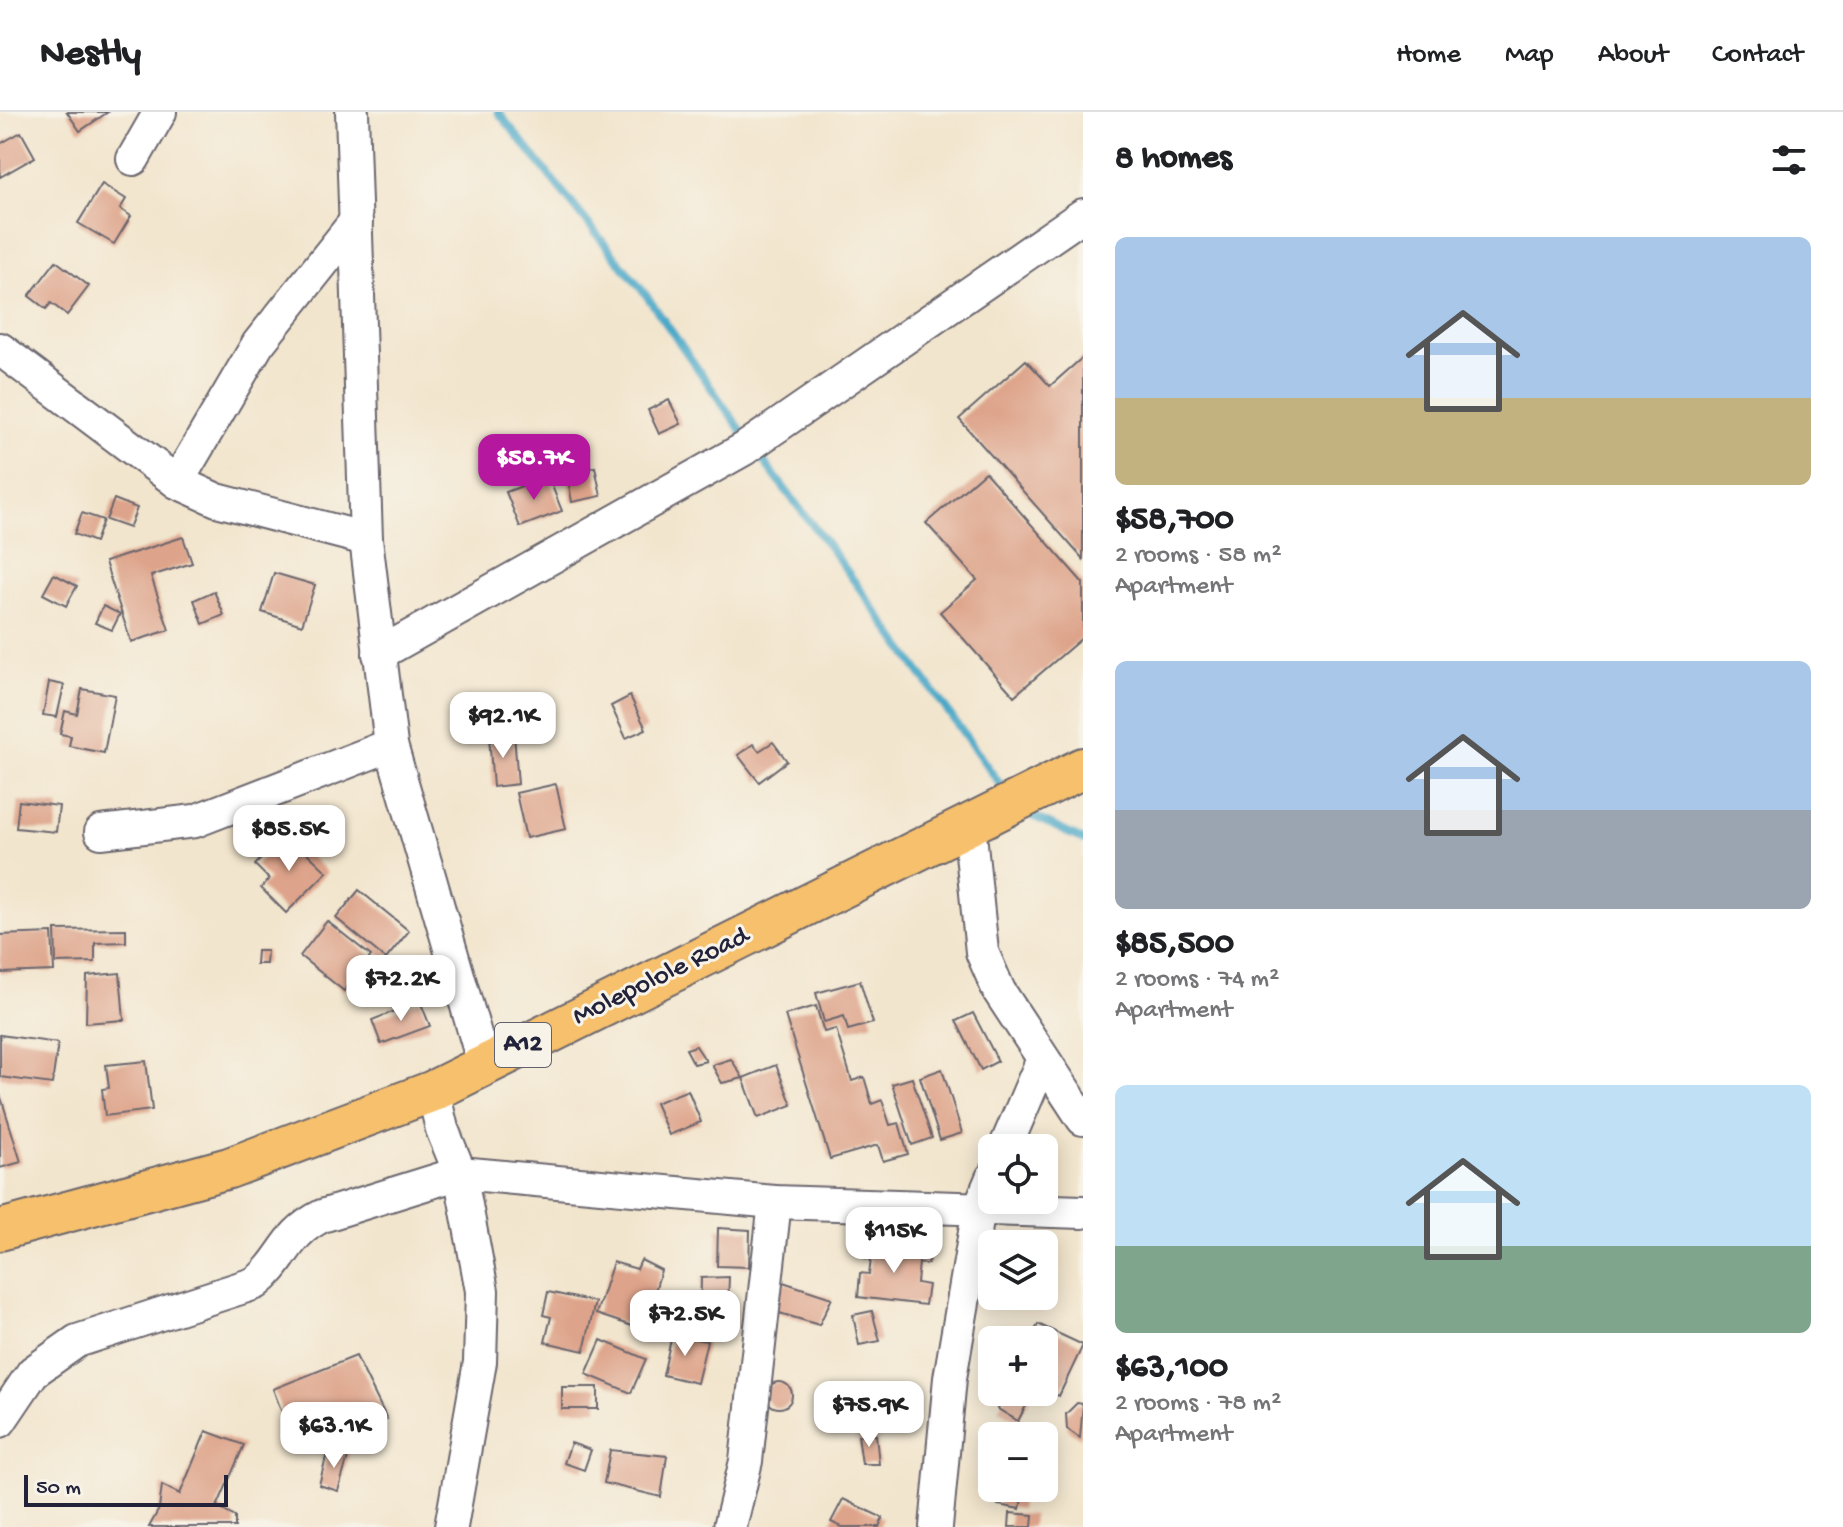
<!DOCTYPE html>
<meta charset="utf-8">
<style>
:root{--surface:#fff;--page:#f2f2f2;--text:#202124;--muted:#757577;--line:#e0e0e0;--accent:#b5179e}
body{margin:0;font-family:"Gochi Hand",sans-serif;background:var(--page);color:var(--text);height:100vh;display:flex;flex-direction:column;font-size:30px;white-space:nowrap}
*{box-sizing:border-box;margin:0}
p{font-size:26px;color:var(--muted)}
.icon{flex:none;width:44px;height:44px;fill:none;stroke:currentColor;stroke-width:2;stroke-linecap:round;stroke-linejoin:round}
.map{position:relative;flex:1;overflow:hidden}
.drawer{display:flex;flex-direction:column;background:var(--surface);width:760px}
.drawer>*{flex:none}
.tools{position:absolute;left:978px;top:1022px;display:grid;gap:16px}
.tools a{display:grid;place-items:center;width:80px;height:80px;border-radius:12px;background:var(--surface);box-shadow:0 4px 20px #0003;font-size:40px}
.scale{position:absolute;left:24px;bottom:20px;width:204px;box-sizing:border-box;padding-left:8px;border:4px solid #22223b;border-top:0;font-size:22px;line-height:28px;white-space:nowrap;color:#22223b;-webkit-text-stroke:6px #f7f3e8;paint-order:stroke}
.price{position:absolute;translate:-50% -68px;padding:0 18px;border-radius:16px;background:#fff;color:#222;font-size:26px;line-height:52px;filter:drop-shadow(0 2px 4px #0008)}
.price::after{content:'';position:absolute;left:50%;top:48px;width:24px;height:18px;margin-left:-12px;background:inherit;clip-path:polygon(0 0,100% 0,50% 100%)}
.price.active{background:var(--accent);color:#fff}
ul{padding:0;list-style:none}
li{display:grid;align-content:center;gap:16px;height:424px;padding:0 32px}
li span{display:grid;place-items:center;height:248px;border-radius:12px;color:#555}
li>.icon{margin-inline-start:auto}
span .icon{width:144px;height:144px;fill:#fffc;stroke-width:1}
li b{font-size:34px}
h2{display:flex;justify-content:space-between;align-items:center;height:96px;padding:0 32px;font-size:34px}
header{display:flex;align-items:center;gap:48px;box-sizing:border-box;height:112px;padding:0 40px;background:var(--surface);border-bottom:2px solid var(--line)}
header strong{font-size:38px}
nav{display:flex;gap:44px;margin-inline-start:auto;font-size:28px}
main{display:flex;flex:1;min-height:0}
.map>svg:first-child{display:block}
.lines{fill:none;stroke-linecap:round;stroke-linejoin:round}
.stream{stroke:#4aa8c8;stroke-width:8}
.building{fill:#dea48b}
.minor-casing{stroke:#6b666e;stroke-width:36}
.major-casing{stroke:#6b666e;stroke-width:44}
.minor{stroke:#fff;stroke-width:32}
.major{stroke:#f7c06c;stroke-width:40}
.labels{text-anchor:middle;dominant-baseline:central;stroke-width:6;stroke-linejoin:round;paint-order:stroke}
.shield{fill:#f7f3e8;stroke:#62616f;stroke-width:2}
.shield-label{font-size:26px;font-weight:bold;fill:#22223b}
.street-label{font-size:28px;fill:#22223b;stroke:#f7f3e8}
</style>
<header>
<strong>Nestly</strong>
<nav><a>Home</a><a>Map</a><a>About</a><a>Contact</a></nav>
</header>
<main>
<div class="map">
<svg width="1083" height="1415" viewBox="0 0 1083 1415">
<rect width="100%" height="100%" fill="#f7f3e8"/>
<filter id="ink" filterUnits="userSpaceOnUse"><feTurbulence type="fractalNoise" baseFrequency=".0125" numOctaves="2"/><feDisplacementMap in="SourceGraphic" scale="16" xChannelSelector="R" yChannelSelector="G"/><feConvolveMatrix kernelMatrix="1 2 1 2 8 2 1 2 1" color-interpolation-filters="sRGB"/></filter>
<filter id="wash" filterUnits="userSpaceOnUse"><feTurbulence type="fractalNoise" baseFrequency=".006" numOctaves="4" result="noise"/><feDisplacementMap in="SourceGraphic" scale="32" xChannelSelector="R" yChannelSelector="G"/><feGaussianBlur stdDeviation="1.8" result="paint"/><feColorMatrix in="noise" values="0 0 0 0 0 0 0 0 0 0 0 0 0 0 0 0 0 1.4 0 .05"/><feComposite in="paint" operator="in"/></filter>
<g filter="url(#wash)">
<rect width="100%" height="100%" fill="#f2e5cd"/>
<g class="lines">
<!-- stream -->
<g class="stream">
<polyline points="498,0 646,183 747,327"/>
<polyline points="755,338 837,445 1007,682"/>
<polyline points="1024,700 1083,728"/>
</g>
</g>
<g id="blocks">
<!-- building -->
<g class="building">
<polygon points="67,0 108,0 80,19"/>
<polygon points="21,20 35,45 0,65 0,32"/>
<polygon points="102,72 126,87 120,97 131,104 114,132 78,111"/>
<polygon points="56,149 89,174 67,203 51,191 46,197 29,184"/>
<polygon points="1083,245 1083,447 959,307 1026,248 1050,274"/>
<polygon points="669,288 681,312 659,322 648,298"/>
<polygon points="595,355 601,384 572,390 567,361"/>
<polygon points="985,360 1083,471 1083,525 1014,584 940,500 977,468 926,411"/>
<polygon points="548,364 562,399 520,415 506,380"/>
<polygon points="114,387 137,396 129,416 106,408"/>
<polygon points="82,401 103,408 95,430 74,422"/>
<polygon points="183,425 192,451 151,464 169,518 131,530 105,450"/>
<polygon points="274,461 315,473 302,513 262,500"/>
<polygon points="54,462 77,474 66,494 43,482"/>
<polygon points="214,479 224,503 203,512 194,488"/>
<polygon points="103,494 120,502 112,518 95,511"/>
<polygon points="49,570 64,573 57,605 43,603"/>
<polygon points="82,577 115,583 104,641 69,634 71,624 60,622 65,599 77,602"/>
<polygon points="630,584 646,617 626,626 611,594"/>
<polygon points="514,622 518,672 493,675 489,624"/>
<polygon points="773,630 787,649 759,670 738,643 753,632 759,639"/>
<polygon points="556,672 566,717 526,726 516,681"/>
<polygon points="19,689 59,694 56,720 16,716"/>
<polygon points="286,721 327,760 286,801 261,776 269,767 255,753"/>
<polygon points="359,778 409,819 386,847 336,806"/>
<polygon points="327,809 371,844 344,879 300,844"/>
<polygon points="126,817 126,830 95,831 95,850 56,851 55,818"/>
<polygon points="52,821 54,859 0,861 0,823"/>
<polygon points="257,839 267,839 266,852 256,852"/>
<polygon points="120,861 124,908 86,911 87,864"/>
<polygon points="860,869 873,911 848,918 844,904 824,910 816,881"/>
<polygon points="420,889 430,914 381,932 372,908"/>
<polygon points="816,894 824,920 836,917 852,969 864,965 872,992 882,988 890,1013 899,1011 908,1042 883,1049 878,1033 830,1047 785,903"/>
<polygon points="973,901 998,949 981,958 956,909"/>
<polygon points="0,923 58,931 52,972 0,965"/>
<polygon points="696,934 706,949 694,952 686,937"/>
<polygon points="731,947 743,966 722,971 712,953"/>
<polygon points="146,949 152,998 105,1004 102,977 109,976 106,953"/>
<polygon points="776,953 792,993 758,1006 743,966"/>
<polygon points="942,957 962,1021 940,1028 920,965"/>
<polygon points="912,966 932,1026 912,1033 892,972"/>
<polygon points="688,978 701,1010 669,1023 655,991"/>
<polygon points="0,982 21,1050 0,1056"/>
<polygon points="718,1116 750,1118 749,1155 717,1154"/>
<polygon points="865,1133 930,1140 928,1152 919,1151 917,1171 928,1173 925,1193 858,1185 860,1161 869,1162 871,1147 864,1146"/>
<polygon points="641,1148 661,1158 644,1218 596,1202 613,1150 637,1157"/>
<polygon points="729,1165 727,1212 700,1211 701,1166"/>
<polygon points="783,1170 832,1186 819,1213 773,1199"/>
<polygon points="548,1180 595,1190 584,1239 545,1230 551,1205 543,1203"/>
<polygon points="872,1199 880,1229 859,1233 853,1203"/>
<polygon points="1038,1212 1083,1233 1059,1284 1044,1277 1044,1228 1031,1228"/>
<polygon points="672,1223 707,1229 697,1271 663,1263"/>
<polygon points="601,1228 646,1247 631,1281 586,1262"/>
<polygon points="356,1244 387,1307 297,1339 273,1277"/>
<circle cx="779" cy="1283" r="13"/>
<rect x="562" y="1275" width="36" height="22"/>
<polygon points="1007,1280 1020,1280 1030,1286 1018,1309 998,1297"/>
<polygon points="1077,1291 1083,1292 1080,1326 1067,1317 1066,1302"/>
<polygon points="206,1319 244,1333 217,1395 235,1405 235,1415 149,1415 159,1397 162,1373 180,1382"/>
<polygon points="858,1323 876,1323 879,1352 862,1352"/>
<polygon points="571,1331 591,1338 584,1358 564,1351"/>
<polygon points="328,1337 349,1342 338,1379 319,1373"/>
<polygon points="610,1338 667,1344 661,1385 604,1371"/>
<polygon points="1002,1376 1024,1376 1020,1397 998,1393"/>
<polygon points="843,1387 883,1406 879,1415 842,1415 831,1410"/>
<polygon points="1010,1401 1033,1403 1032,1415 1009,1415"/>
</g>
</g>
</g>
<g filter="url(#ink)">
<use href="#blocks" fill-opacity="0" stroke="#6b666e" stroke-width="2"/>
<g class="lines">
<!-- minor casing -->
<g class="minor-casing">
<g id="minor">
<polyline points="352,0 366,427 391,633 484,953"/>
<polyline points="133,47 160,0"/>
<polyline points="0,237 177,370 217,388 366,427"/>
<polyline points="177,370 258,232 356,109"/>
<polyline points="379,542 744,337 1083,103"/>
<polyline points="969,712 982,840 999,879 1083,1007"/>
<polyline points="101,720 195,709 391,633"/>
<polyline points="433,979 442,1017 460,1061 482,1179 480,1250 451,1415"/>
<polyline points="1005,1036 1043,947"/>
<path d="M0,1309L33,1260L77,1229L256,1171C285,1148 284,1123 322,1104L460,1061L775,1090L1083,1100"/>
<polyline points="730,1415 746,1349 775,1090"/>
<polyline points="936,1415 950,1266 979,1097 992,1066"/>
</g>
</g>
<!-- major casing -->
<g class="major-casing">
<polyline id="major" points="0,1118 229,1056 433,979 1083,656"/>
</g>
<!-- minor -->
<use href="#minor" class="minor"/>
<!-- major -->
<use href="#major" class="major"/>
</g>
</g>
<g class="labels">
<!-- shield labels -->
<rect class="shield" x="495" y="911" width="56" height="44" rx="6"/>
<g class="shield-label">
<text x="523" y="933">A12</text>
</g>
<!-- street labels -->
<g class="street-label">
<text transform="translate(661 865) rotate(-26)">Molepolole Road</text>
</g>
</g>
</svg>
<div class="tools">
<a><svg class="icon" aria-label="locate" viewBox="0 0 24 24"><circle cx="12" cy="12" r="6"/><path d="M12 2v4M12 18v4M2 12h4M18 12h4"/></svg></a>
<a><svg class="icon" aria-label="layers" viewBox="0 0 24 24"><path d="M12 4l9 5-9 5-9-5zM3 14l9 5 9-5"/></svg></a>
<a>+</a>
<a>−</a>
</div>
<div class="scale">50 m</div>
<b class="price active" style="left:534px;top:390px">$58.7K</b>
<b class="price" style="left:503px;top:648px">$92.1K</b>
<b class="price" style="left:289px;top:761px">$85.5K</b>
<b class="price" style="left:401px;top:911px">$72.2K</b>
<b class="price" style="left:894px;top:1163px">$115K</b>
<b class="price" style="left:685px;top:1246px">$72.5K</b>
<b class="price" style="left:869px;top:1337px">$75.9K</b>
<b class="price" style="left:334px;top:1358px">$63.1K</b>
</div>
<section class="drawer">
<h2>8 homes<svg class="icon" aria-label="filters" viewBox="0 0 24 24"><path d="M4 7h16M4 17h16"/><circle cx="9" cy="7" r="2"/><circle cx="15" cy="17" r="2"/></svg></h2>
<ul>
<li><span style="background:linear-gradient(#a9c7e8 65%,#c2b280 0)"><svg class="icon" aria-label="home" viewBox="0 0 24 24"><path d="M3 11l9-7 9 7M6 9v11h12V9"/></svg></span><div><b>$58,700</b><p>2 rooms · 58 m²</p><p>Apartment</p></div></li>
<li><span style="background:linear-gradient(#a9c7e8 60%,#9aa5b1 0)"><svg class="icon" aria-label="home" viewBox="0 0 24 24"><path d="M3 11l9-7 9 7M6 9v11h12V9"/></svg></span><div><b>$85,500</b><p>2 rooms · 74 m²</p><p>Apartment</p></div></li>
<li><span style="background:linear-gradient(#bfe0f5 65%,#7fa58c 0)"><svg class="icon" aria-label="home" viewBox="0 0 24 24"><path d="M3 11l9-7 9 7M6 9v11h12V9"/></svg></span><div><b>$63,100</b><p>2 rooms · 78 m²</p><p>Apartment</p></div></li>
</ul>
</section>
</main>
